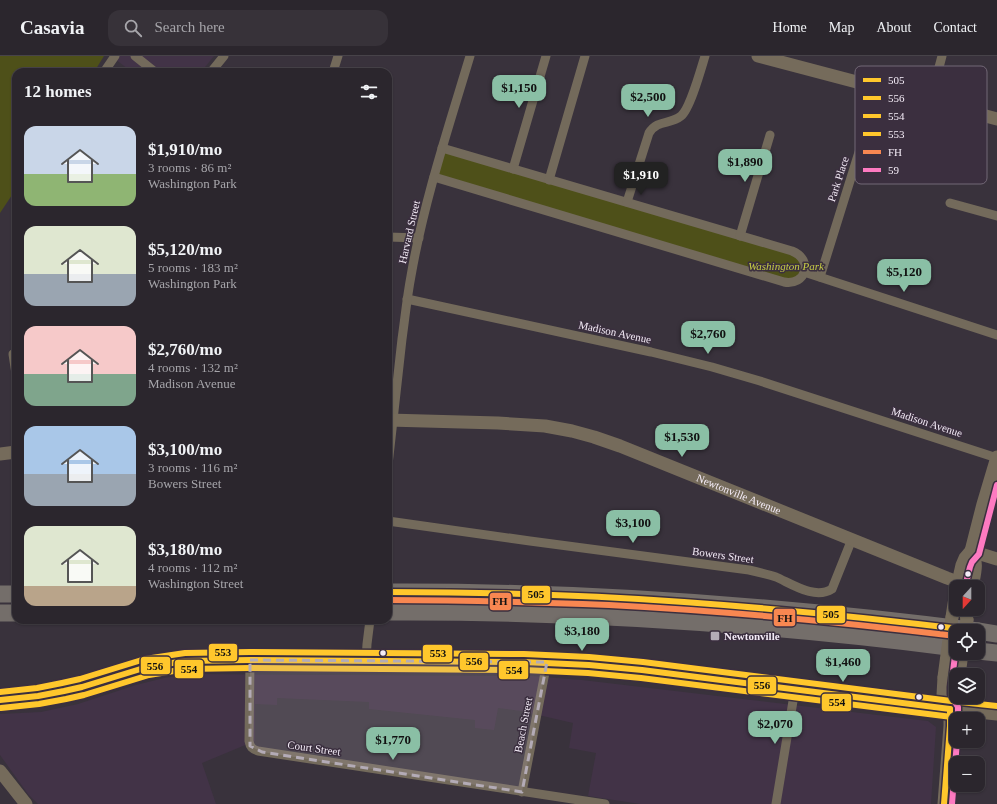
<!DOCTYPE html>
<meta charset="utf-8">
<style>
:root{--surface:#2b262d;--page:#373239;--text:#f1f3f6;--muted:#a6a5aa;--line:#474349;--accent:#8abfa5}
body{margin:0;font-family:"Times New Roman",serif;background:var(--page);color:var(--text);height:100vh;display:flex;flex-direction:column;font-size:15px;white-space:nowrap}
*{box-sizing:border-box;margin:0}
p{font-size:13px;color:var(--muted)}
.icon{flex:none;width:22px;height:22px;fill:none;stroke:currentColor;stroke-width:2;stroke-linecap:round;stroke-linejoin:round}
.map{position:relative;flex:1;overflow:hidden}
.side{position:absolute;left:12px;top:12px;width:380px;height:556px;display:flex;flex-direction:column;background:var(--surface);border-radius:12px;box-shadow:0 1px 3px #0004,0 0 0 1px var(--line)}
.side>*{flex:none}
.needle{width:26px;rotate:201deg}
.buttons{position:absolute;left:949px;top:524px;display:grid;gap:8px}
.buttons a{display:grid;place-items:center;width:36px;height:36px;border-radius:8px;background:var(--surface);box-shadow:0 1px 3px #0004,0 0 0 1px var(--line);font-size:20px}
.price{position:absolute;translate:-50% -34px;padding:0 9px;border-radius:8px;background:var(--accent);color:#111;font-size:13px;line-height:26px;filter:drop-shadow(0 1px 2px #0008)}
.price::after{content:'';position:absolute;left:50%;top:24px;width:12px;height:9px;margin-left:-6px;background:inherit;clip-path:polygon(0 0,100% 0,50% 100%)}
.price.on{background:#222;color:#fff}
ul{padding:0;list-style:none}
li{display:flex;align-items:center;gap:12px;height:100px;padding:0 12px}
li span{display:grid;place-items:center;flex:none;width:112px;height:80px;border-radius:12px;color:#555}
li>.icon{margin-inline-start:auto}
span .icon{width:48px;height:48px;fill:#fffc;stroke-width:1}
li b{font-size:17px}
h2{display:flex;justify-content:space-between;align-items:center;height:48px;padding:0 12px;font-size:17px}
header{display:flex;align-items:center;gap:24px;box-sizing:border-box;height:56px;padding:0 20px;background:var(--surface);border-bottom:1px solid var(--line)}
header strong{font-size:19px}
nav{display:flex;gap:22px;margin-inline-start:auto;font-size:14px}
.search{width:280px;height:36px;background:var(--page);display:flex;align-items:center;gap:10px;box-sizing:border-box;padding:0 14px;border-radius:12px;color:var(--muted);font-size:15px}
.map>svg:first-child{display:block}
.built{fill:#423347}
.green{fill:#4e5019}
.lines{fill:none;stroke-linecap:round;stroke-linejoin:round}
.street{stroke:#736a5b;stroke-width:9}
.secondary{stroke:#756b5b;stroke-width:13}
.highway{stroke:#746e6a;stroke-width:17}
.secondary-bridge{stroke:#756b5b;stroke-width:13}
.bus-1-casing{stroke:#3b2f3f;stroke-width:9}
.bus-2-casing{stroke:#3b2f3f;stroke-width:9}
.bus-3-casing{stroke:#3b2f3f;stroke-width:9}
.bus-4-casing{stroke:#3b2f3f;stroke-width:9}
.bus-5-casing{stroke:#3b2f3f;stroke-width:9}
.bus-6-casing{stroke:#3b2f3f;stroke-width:9}
.bus-1{stroke:#ffc72c;stroke-width:6}
.bus-2{stroke:#ffc72c;stroke-width:6}
.bus-3{stroke:#ffc72c;stroke-width:6}
.bus-4{stroke:#ffc72c;stroke-width:6}
.bus-5{stroke:#f88751;stroke-width:6}
.bus-6{stroke:#fe7ac1;stroke-width:6}
.marked{fill:#b3abb6;fill-opacity:0.2;stroke:#b3abb6;stroke-width:3;stroke-dasharray:8 5;stroke-linejoin:round}
.bus-dot{fill:#f4ecf7;stroke:#3b2f3f;stroke-width:1.5}
.poi-dot{fill:#b3abb6;stroke:#3b2f3f;stroke-width:1.5}
.labels{text-anchor:middle;dominant-baseline:central;stroke-width:3;stroke-linejoin:round;paint-order:stroke}
.street-label{font-size:11px;fill:#f4ecf7;stroke:#3b2f3f}
.park-label{font-size:11px;font-style:italic;fill:#c7ce45;stroke:#3b2f3f}
.poi-label{font-size:11px;font-weight:bold;fill:#f4ecf7;stroke:#3b2f3f;text-anchor:start}
.key{fill:#3b2f3f;stroke:#726876;stroke-width:1}
.key-label{font-size:11px;fill:#f4ecf7}
.line-badge{stroke:#3b2f3f;stroke-width:1.5}
.pale-badge-label{font-size:11px;text-anchor:middle;font-weight:bold;fill:#111}
</style>
<header>
<strong>Casavia</strong>
<div class="search"><svg class="icon" aria-label="search" viewBox="0 0 24 24"><circle cx="10" cy="10" r="6"/><path d="M15 15l6 6"/></svg>Search here</div>
<nav><a>Home</a><a>Map</a><a>About</a><a>Contact</a></nav>
</header>
<div class="map">
<svg width="997" height="748" viewBox="0 0 997 748">
<rect width="100%" height="100%" fill="#39323c"/>
<!-- built -->
<g class="built">
<polygon points="111,0 214,0 201,16 132,16"/>
<polygon points="189,618 531,620 582,624 928,665 936,671 931,748 640,748 588,740 596,697 569,692 573,667 521,655 498,652 494,674 475,672 475,664 369,653 369,646 277,642 277,649 255,648 255,685 202,707 216,748 38,748 28,738 0,699 0,658 41,656 78,648 136,629 164,622"/>
</g>
<!-- green -->
<g class="green">
<polygon points="0,0 104,0 94,16 16,16 16,133 0,157"/>
<polygon points="442,92 792,195 805,207 795,226 434,121"/>
</g>
<g class="lines">
<!-- street -->
<g class="street">
<polyline points="135,0 155,16"/>
<polyline points="104,16 115,0"/>
<polyline points="211,16 224,0"/>
<polyline points="333,16 338,0"/>
<polyline points="930,45 942,0"/>
<polyline points="513,113 546,0"/>
<path d="M434,121L784,226C806,230 814,204 792,195L442,92"/>
<polyline points="549,124 585,0"/>
<path d="M627,146L649,77C658,63 670,69 681,60C690,53 701,13 705,0"/>
<polyline points="950,147 997,160"/>
<polyline points="740,180 770,79"/>
<polyline points="388,181 419,182"/>
<polyline points="804,216 997,279"/>
<polyline points="820,221 879,32"/>
<polyline points="407,243 651,296 712,311 760,325 997,402"/>
<polyline points="13,298 16,318"/>
<path d="M388,409C393,367 397,325 402,283C405,262 407,241 411,220C424,145 448,73 470,0"/>
<path d="M388,465L530,485L749,514C758,516 767,518 776,521C792,528 815,544 832,533L852,483"/>
<path d="M250,604L249,685C250,691 252,693 258,695L605,748"/>
<polyline points="366,605 367,588 370,564"/>
<polyline points="522,736 547,606"/>
<polyline points="776,748 795,633"/>
</g>
<!-- secondary -->
<g class="secondary">
<polyline points="758,0 997,63"/>
<path id="s1" d="M388,364L498,367L545,370L572,375L594,381L620,390L947,522L958,526L962,531"/>
<polyline points="0,398 16,396"/>
<path d="M971,495C979,505 974,520 972,531"/>
<polyline points="971,495 997,503"/>
<polyline points="957,531 962,509 965,502 971,495 983,448 997,401"/>
<polyline points="965,553 967,564"/>
<polyline points="952,561 956,535"/>
<polyline points="959,619 962,597"/>
<polyline points="0,644 38,640 64,635 82,631 147,611 185,605 250,604 524,606 589,609 642,614 950,653 997,658"/>
<polyline points="950,653 954,647 956,641"/>
<polyline points="0,715 26,748"/>
<polyline points="944,748 950,670 950,653 944,644 943,639 944,621"/>
</g>
<!-- highway -->
<g class="highway">
<path d="M388,536C585,535 782,550 978,575"/>
<polyline points="0,538 16,538"/>
<path d="M388,556C578,555 768,568 956,592"/>
<polyline points="0,557 16,557"/>
<polyline points="978,575 997,578"/>
<polyline points="978,595 997,597"/>
</g>
<!-- secondary-bridge -->
<g class="secondary-bridge">
<polyline points="965,575 967,564"/>
<polyline points="944,621 952,561"/>
</g>
<!-- bus-1 casing -->
<g class="bus-1-casing">
<path id="bus-1" d="M388,536C487,536 585,539 684,546C782,553 880,563 978,575"/>
</g>
<!-- bus-2 casing -->
<g class="bus-2-casing">
<g id="bus-2">
<polyline points="0,644 38,640 64,635 82,631 147,611 185,605 250,604 524,606 589,609 642,614 950,653"/>
<polyline points="944,748 950,670 950,653"/>
</g>
</g>
<!-- bus-3 casing -->
<g class="bus-3-casing">
<polyline id="bus-3" points="1,652 39,648 66,643 84,639 149,619 186,613 250,612 524,614 588,617 641,622 968,663"/>
</g>
<!-- bus-4 casing -->
<g class="bus-4-casing">
<polyline id="bus-4" points="0,636 37,632 62,627 80,623 145,603 185,597 250,596 524,598 589,601 643,606 951,645 997,650"/>
</g>
<!-- bus-5 casing -->
<g class="bus-5-casing">
<path id="bus-5" d="M388,544C462,544 535,546 609,549C725,555 841,566 956,580"/>
</g>
<!-- bus-6 casing -->
<g class="bus-6-casing">
<g id="bus-6">
<polyline points="965,531 970,511 972,506 979,498 997,429"/>
<polyline points="956,592 951,631 951,638 952,641 958,651 958,663"/>
<polyline points="952,748 957,685"/>
</g>
</g>
<!-- bus-1 -->
<use href="#bus-1" class="bus-1"/>
<!-- bus-2 -->
<use href="#bus-2" class="bus-2"/>
<!-- bus-3 -->
<use href="#bus-3" class="bus-3"/>
<!-- bus-4 -->
<use href="#bus-4" class="bus-4"/>
<!-- bus-5 -->
<use href="#bus-5" class="bus-5"/>
<!-- bus-6 -->
<use href="#bus-6" class="bus-6"/>
</g>
<!-- marked area -->
<path class="marked" d="M250,604L547,606L522,736L262,696L250,690Z"/>
<!-- markers -->
<g class="bus-dot">
<circle cx="968" cy="518" r="3.5"/>
<circle cx="941" cy="571" r="3.5"/>
<circle cx="383" cy="597" r="3.5"/>
<circle cx="919" cy="641" r="3.5"/>
</g>
<rect class="poi-dot" x="710" y="575" width="10" height="10" rx="2"/>
<g class="labels">
<!-- street labels -->
<g class="street-label">
<text transform="translate(838 123) rotate(-72)">Park Place</text>
<text transform="translate(409 176) rotate(-77)">Harvard Street</text>
<text transform="translate(615 276) rotate(12)">Madison Avenue</text>
<text transform="translate(927 366) rotate(18)">Madison Avenue</text>
<text stroke="none"><textPath href="#s1" startOffset="363">Newtonville Avenue</textPath></text>
<text transform="translate(723 499) rotate(8)">Bowers Street</text>
<text transform="translate(523 669) rotate(-79)">Beach Street</text>
<text transform="translate(314 692) rotate(8)">Court Street</text>
</g>
<!-- park labels -->
<g class="park-label">
<text x="786" y="210">Washington Park</text>
</g>
<!-- poi labels -->
<g class="poi-label">
<text x="724" y="580">Newtonville</text>
</g>
</g>
<!-- legend -->
<rect x="855" y="10" width="132" height="118" rx="6" class="key"/>
<rect x="863" y="22" width="18" height="4" fill="#ffc72c"/>
<rect x="863" y="40" width="18" height="4" fill="#ffc72c"/>
<rect x="863" y="58" width="18" height="4" fill="#ffc72c"/>
<rect x="863" y="76" width="18" height="4" fill="#ffc72c"/>
<rect x="863" y="94" width="18" height="4" fill="#f88751"/>
<rect x="863" y="112" width="18" height="4" fill="#fe7ac1"/>
<g class="key-label">
<text x="888" y="28">505</text>
<text x="888" y="46">556</text>
<text x="888" y="64">554</text>
<text x="888" y="82">553</text>
<text x="888" y="100">FH</text>
<text x="888" y="118">59</text>
</g>
<g class="line-badge">
<rect x="521" y="529" width="30" height="19" rx="4" fill="#ffc72c"/>
<rect x="489" y="536" width="23" height="19" rx="4" fill="#f88751"/>
<rect x="816" y="549" width="30" height="19" rx="4" fill="#ffc72c"/>
<rect x="773" y="552" width="23" height="19" rx="4" fill="#f88751"/>
<rect x="208" y="587" width="30" height="19" rx="4" fill="#ffc72c"/>
<rect x="422" y="588" width="31" height="19" rx="4" fill="#ffc72c"/>
<rect x="459" y="596" width="30" height="19" rx="4" fill="#ffc72c"/>
<rect x="140" y="600" width="31" height="19" rx="4" fill="#ffc72c"/>
<rect x="174" y="603" width="30" height="20" rx="4" fill="#ffc72c"/>
<rect x="498" y="604" width="31" height="20" rx="4" fill="#ffc72c"/>
<rect x="747" y="620" width="30" height="19" rx="4" fill="#ffc72c"/>
<rect x="821" y="637" width="31" height="19" rx="4" fill="#ffc72c"/>
</g>
<g class="pale-badge-label">
<text x="536" y="542">505</text>
<text x="500" y="549">FH</text>
<text x="831" y="562">505</text>
<text x="785" y="566">FH</text>
<text x="223" y="600">553</text>
<text x="438" y="601">553</text>
<text x="474" y="609">556</text>
<text x="155" y="614">556</text>
<text x="189" y="617">554</text>
<text x="514" y="618">554</text>
<text x="762" y="633">556</text>
<text x="837" y="650">554</text>
</g>
</svg>
<div class="buttons">
<a><svg class="needle" viewBox="-14 -14 28 28"><path d="M0-13l5 13h-10z" fill="#e53935"/><path d="M0 13l5-13h-10z" fill="#a6a5aa"/></svg></a>
<a><svg class="icon" aria-label="locate" viewBox="0 0 24 24"><circle cx="12" cy="12" r="6"/><path d="M12 2v4M12 18v4M2 12h4M18 12h4"/></svg></a>
<a><svg class="icon" aria-label="layers" viewBox="0 0 24 24"><path d="M12 4l9 5-9 5-9-5zM3 14l9 5 9-5"/></svg></a>
<a>+</a>
<a>−</a>
</div>
<b class="price" style="left:519px;top:53px">$1,150</b>
<b class="price" style="left:648px;top:62px">$2,500</b>
<b class="price" style="left:745px;top:127px">$1,890</b>
<b class="price on" style="left:641px;top:140px">$1,910</b>
<b class="price" style="left:904px;top:237px">$5,120</b>
<b class="price" style="left:708px;top:299px">$2,760</b>
<b class="price" style="left:682px;top:402px">$1,530</b>
<b class="price" style="left:633px;top:488px">$3,100</b>
<b class="price" style="left:582px;top:596px">$3,180</b>
<b class="price" style="left:843px;top:627px">$1,460</b>
<b class="price" style="left:775px;top:689px">$2,070</b>
<b class="price" style="left:393px;top:705px">$1,770</b>
<section class="side">
<h2>12 homes<svg class="icon" aria-label="filters" viewBox="0 0 24 24"><path d="M4 7h16M4 17h16"/><circle cx="9" cy="7" r="2"/><circle cx="15" cy="17" r="2"/></svg></h2>
<ul>
<li><span style="background:linear-gradient(#c9d6e8 60%,#8fb573 0)"><svg class="icon" aria-label="home" viewBox="0 0 24 24"><path d="M3 11l9-7 9 7M6 9v11h12V9"/></svg></span><div><b>$1,910/mo</b><p>3 rooms · 86 m²</p><p>Washington Park</p></div></li>
<li><span style="background:linear-gradient(#dfe7d0 60%,#9aa5b1 0)"><svg class="icon" aria-label="home" viewBox="0 0 24 24"><path d="M3 11l9-7 9 7M6 9v11h12V9"/></svg></span><div><b>$5,120/mo</b><p>5 rooms · 183 m²</p><p>Washington Park</p></div></li>
<li><span style="background:linear-gradient(#f6c9c9 60%,#7fa58c 0)"><svg class="icon" aria-label="home" viewBox="0 0 24 24"><path d="M3 11l9-7 9 7M6 9v11h12V9"/></svg></span><div><b>$2,760/mo</b><p>4 rooms · 132 m²</p><p>Madison Avenue</p></div></li>
<li><span style="background:linear-gradient(#a9c7e8 60%,#9aa5b1 0)"><svg class="icon" aria-label="home" viewBox="0 0 24 24"><path d="M3 11l9-7 9 7M6 9v11h12V9"/></svg></span><div><b>$3,100/mo</b><p>3 rooms · 116 m²</p><p>Bowers Street</p></div></li>
<li><span style="background:linear-gradient(#dfe7d0 75%,#b9a48a 0)"><svg class="icon" aria-label="home" viewBox="0 0 24 24"><path d="M3 11l9-7 9 7M6 9v11h12V9"/></svg></span><div><b>$3,180/mo</b><p>4 rooms · 112 m²</p><p>Washington Street</p></div></li>
</ul>
</section>
</div>
